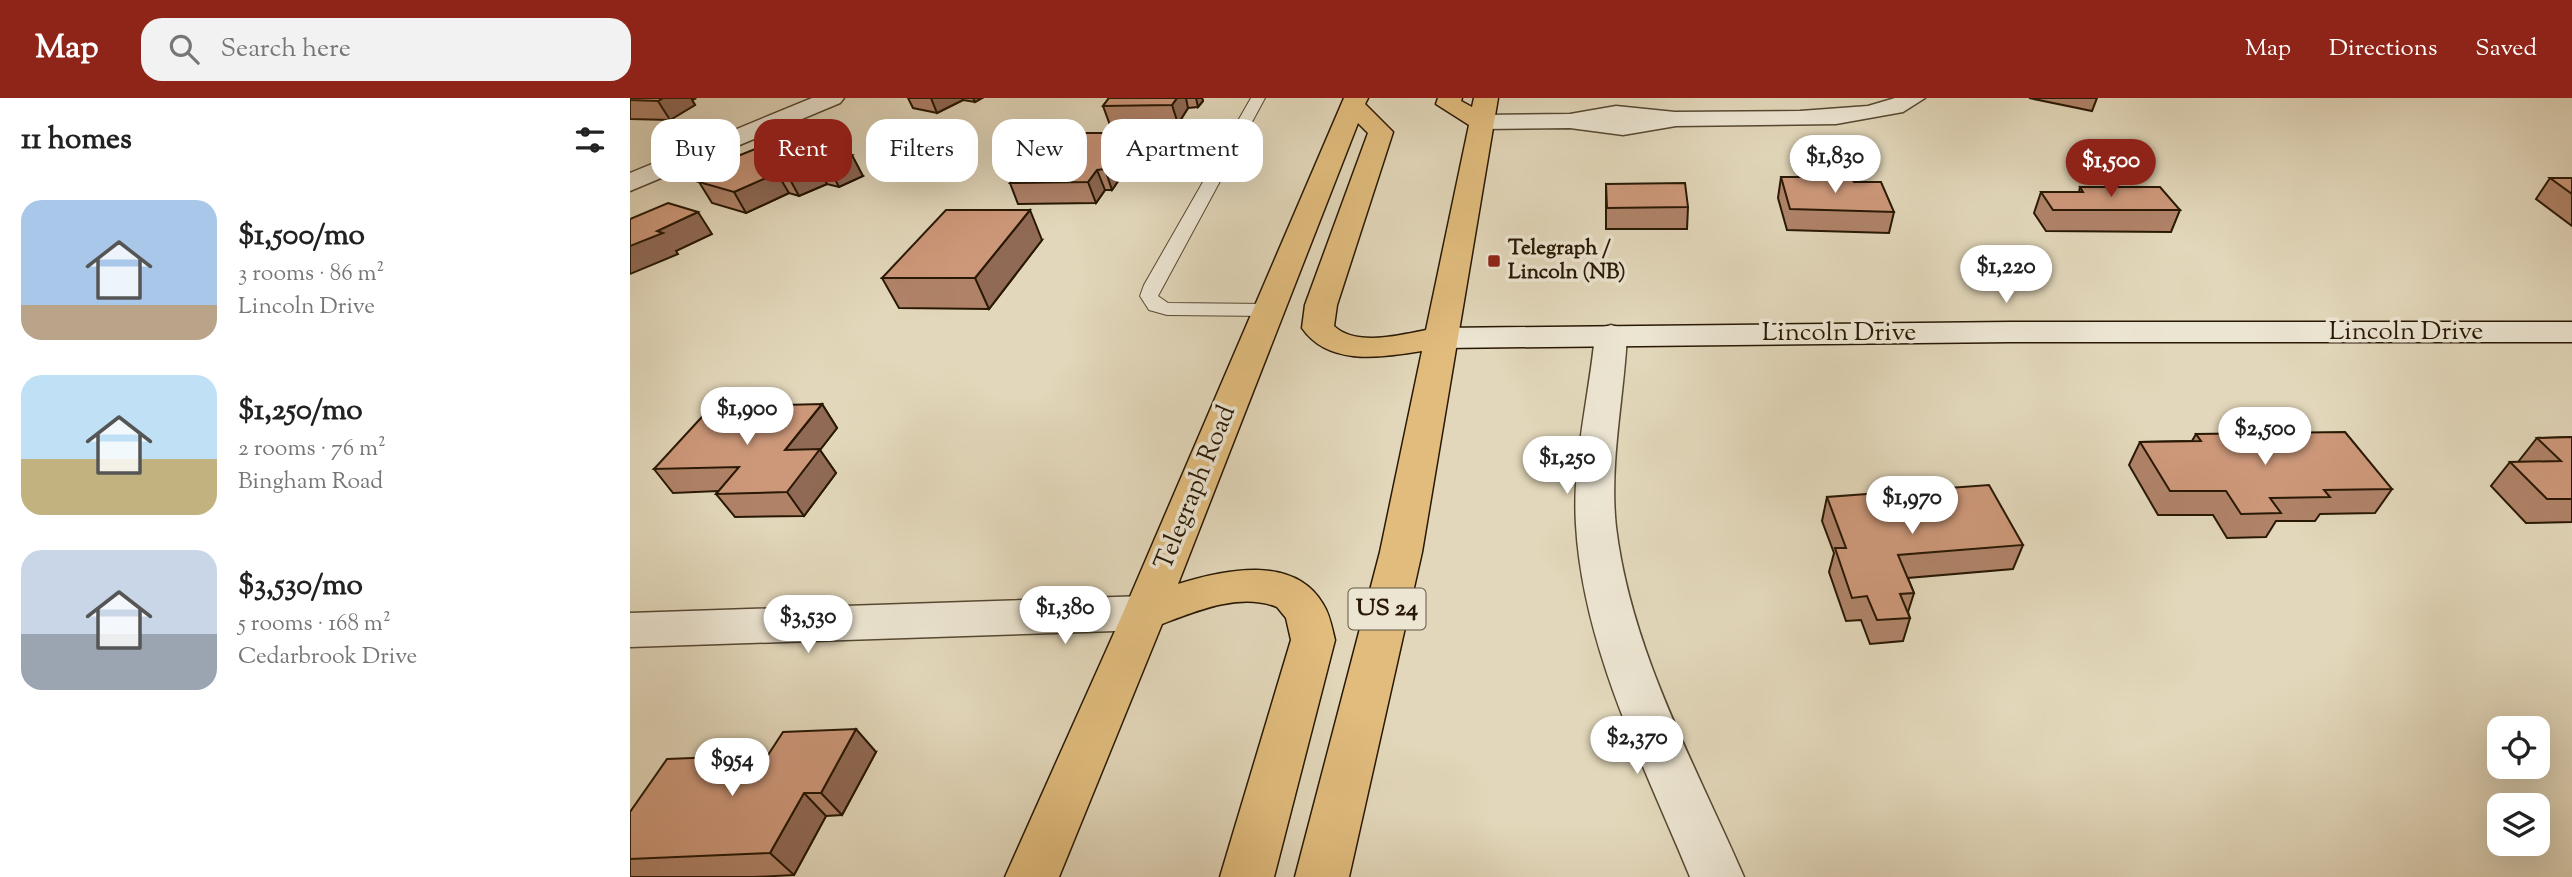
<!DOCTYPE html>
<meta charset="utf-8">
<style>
:root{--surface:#fff;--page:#f2f2f2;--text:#222;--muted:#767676;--accent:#8f2418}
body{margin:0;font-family:"Sorts Mill Goudy",serif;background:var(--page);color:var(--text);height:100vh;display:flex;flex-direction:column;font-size:26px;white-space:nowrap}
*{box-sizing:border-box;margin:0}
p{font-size:23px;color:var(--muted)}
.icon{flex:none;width:38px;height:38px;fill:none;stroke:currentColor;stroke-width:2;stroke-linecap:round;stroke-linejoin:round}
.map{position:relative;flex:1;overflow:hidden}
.sheet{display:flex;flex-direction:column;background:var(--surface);width:630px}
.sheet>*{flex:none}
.top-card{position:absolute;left:21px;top:21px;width:665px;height:63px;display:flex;gap:14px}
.controls{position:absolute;left:1857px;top:618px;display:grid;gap:14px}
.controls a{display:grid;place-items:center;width:63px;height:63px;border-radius:14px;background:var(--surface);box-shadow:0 7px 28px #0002;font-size:35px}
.price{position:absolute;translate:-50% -60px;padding:0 16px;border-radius:24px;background:#fff;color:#222;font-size:23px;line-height:46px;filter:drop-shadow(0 2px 4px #0008)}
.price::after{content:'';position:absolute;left:50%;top:42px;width:21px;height:16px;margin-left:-10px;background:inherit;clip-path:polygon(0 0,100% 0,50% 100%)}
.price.selected{background:var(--accent);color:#fff}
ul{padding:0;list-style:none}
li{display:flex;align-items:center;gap:21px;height:175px;padding:0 21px}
li span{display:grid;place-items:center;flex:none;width:196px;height:140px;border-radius:21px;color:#555}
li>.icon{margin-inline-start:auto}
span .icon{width:84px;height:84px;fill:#fffc;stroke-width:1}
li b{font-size:30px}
h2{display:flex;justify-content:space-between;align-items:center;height:84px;padding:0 21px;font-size:30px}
.tag{padding:0 24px;border-radius:21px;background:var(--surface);box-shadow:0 7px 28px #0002;font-size:24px;line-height:63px}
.tag.selected{background:var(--accent);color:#fff}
header{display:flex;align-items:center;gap:42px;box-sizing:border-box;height:98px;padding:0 35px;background:var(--accent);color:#fff}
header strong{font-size:33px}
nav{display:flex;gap:38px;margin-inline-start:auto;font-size:24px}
.search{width:490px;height:63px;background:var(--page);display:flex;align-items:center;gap:18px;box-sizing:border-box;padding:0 24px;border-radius:21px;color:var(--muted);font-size:26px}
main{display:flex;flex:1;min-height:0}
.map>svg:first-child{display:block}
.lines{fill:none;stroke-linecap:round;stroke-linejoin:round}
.lane-casing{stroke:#564832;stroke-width:2}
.street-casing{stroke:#564832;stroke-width:3}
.secondary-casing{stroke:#281804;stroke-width:3}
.highway-casing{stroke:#281804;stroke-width:3}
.lane{fill:#ece5d2;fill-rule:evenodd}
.street{fill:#ece5d2;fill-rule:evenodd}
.secondary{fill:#ece5d2;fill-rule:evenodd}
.highway{fill:#e1bc7d;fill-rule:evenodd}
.wall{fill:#b08369;stroke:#281804;stroke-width:2}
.shaded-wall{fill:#906a55;stroke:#281804;stroke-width:2}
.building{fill:#cd987a;stroke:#281804;stroke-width:2}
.poi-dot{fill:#8f2418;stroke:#ece5d2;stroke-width:2.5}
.labels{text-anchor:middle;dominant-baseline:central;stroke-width:7;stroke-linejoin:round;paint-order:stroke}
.far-poi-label{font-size:21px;font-weight:bold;fill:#281804;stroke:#ece5d2;text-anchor:start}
.shield{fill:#ece5d2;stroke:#635642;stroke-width:2}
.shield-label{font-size:24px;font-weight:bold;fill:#281804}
.street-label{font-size:26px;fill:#281804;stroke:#ece5d2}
</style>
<header>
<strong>Map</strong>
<div class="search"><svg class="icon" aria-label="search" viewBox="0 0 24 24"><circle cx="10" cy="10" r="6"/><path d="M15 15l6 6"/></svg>Search here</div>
<nav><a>Map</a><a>Directions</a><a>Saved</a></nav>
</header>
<main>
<section class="sheet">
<h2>11 homes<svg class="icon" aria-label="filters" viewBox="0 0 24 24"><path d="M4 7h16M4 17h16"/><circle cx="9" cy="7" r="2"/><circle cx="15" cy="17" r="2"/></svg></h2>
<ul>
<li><span style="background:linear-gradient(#a9c7e8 75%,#b9a48a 0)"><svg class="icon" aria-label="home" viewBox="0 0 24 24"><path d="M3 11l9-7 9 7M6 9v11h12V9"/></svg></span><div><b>$1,500/mo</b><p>3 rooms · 86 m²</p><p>Lincoln Drive</p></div></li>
<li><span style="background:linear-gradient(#bfe0f5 60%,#c2b280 0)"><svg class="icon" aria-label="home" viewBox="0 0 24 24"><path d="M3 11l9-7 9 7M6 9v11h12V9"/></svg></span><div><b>$1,250/mo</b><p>2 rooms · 76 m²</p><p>Bingham Road</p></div></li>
<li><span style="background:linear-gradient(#c9d6e8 60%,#9aa5b1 0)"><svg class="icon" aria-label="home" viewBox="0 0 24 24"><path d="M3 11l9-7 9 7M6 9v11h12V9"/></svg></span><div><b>$3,530/mo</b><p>5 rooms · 168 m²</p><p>Cedarbrook Drive</p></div></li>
</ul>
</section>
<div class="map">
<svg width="1942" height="779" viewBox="0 0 1942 779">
<rect width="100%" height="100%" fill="#e2d7ba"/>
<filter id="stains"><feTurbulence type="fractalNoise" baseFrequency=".00286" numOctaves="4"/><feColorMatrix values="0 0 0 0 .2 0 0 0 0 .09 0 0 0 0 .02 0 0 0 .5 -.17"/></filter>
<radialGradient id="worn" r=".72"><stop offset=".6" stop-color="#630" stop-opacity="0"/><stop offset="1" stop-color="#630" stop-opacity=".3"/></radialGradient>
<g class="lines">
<!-- lane casing -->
<g class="lane-casing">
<polygon id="lane" points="621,0 635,0 528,198 538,205 639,206 648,212 639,218 537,217 519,212 510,198 514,187"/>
</g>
<!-- street casing -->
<g class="street-casing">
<g id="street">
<polygon points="182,0 214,0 210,5 0,93 0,75"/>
<polygon points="1265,0 1295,0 1273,14 1206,26 1046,28 993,37 940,30 852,31 843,29 840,24 843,19 852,17 940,16 986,8 1045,14 1170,13 1238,8"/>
<path d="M981,227L992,230L997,237C994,300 979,365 986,429C1001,553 1065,666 1114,779H1060C1014,667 953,550 946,427C942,363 959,300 965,237L970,230Z"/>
<polygon points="515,498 530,503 537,515 530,527 515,532 0,549 0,515"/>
</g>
</g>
<!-- secondary casing -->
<g class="secondary-casing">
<polygon id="secondary" points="1381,224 1942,224 1942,244 1381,244 812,250 800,247 796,240 800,233 812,230"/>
</g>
<!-- highway casing -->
<g class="highway-casing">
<path id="highway" d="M714,0H738L735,6L763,34L707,207L704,228C726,249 770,237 796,232L839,27L806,6L808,0H832L831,3L842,9L844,0H868L792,454L719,779H665L750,454L792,253C752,259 699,269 672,230L675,207L738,35L728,25L548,486C593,472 664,456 693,506C700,517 702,530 705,542L644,779H590L661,542L656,520L647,509C610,494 566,513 532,526L429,779H375L493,515Z"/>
</g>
<!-- lane -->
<use href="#lane" class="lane"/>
<!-- street -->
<use href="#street" class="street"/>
<!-- secondary -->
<use href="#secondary" class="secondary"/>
<!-- highway -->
<use href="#highway" class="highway"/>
</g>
<!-- wall -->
<g class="wall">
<polygon points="0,0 66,0 62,2 65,7 40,22 0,21"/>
<polygon points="278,0 301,0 301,1 301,0 352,0 345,4 333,2 307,15 283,10"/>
<polygon points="479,0 572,0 573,3 568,9 558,10 548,26 480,27 473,8"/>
<polygon points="1399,0 1467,0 1462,13"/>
<polygon points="494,35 500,55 497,60 499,67 482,92 475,92 466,105 388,106 380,85"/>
<polygon points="177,45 233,78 209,89 197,86 169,98 159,95 116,115 82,105 69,84 97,71 93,64 149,57"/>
<polygon points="1151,79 1224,84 1264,114 1259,135 1157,132 1148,100"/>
<polygon points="1920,80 1942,80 1942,128 1906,101"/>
<polygon points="976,86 1058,109 1057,131 976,131"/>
<polygon points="1450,89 1550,112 1541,134 1416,133 1404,115 1411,94 1449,94"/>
<polygon points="412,142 359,211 269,210 252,180"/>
<polygon points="192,306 207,330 190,352 206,375 174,418 105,419 86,396 88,393 43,395 24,371"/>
<polygon points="1566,336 1762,391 1745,415 1690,416 1685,423 1646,423 1636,439 1597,440 1583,417 1528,417 1499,367 1510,344 1562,343"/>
<polygon points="1942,339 1942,424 1896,425 1861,388 1880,364 1888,364 1907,340"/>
<polygon points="1197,399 1393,447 1383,471 1278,480 1284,495 1278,514 1280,520 1273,543 1240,546 1231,522 1216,523 1199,474 1204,455 1192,423"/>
<polygon points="246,654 212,717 196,718 164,777 125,779 0,779 0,714"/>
</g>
<!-- shaded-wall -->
<g class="shaded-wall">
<polygon points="33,0 66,0 62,2 65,7 40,22 28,3"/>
<polygon points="301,0 332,0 333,2 307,15"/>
<polygon points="343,0 352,0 345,4"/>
<polygon points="547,0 556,0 558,10 548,26 542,7"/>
<polygon points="566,0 572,0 573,3 568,9"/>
<polygon points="494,35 500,55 497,60 499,67 482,92 475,71 485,47"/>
<polygon points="222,57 233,78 209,89 198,68"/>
<polygon points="186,65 197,86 169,98 158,78"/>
<polygon points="467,72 475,92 466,105 458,84"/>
<polygon points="147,75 159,95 116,115 104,94"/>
<polygon points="400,112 412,142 359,211 345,180"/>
<polygon points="68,114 82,136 46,153 48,156 0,176 0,148 27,133"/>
<polygon points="192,306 207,330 190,352 206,375 174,418 157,394 155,352"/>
<polygon points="226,631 246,654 212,717 191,695"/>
<polygon points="174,695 196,718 164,777 140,755"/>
</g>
<!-- building -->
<g class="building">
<polygon points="0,0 33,0 28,3 0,2"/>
<polygon points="479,0 547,0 542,7 473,8"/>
<polygon points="422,35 494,35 485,47 492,47 475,71 467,72 458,84 380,85"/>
<polygon points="177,45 222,57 198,68 186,65 158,78 147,75 104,94 69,84 105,68 93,64 125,51 149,57"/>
<polygon points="1151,79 1221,79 1224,84 1251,84 1264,114 1160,111"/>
<polygon points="1920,80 1942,80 1942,96"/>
<polygon points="1055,85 1058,109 977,110 976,86"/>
<polygon points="1450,89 1530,89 1550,112 1423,112 1411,94 1453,94"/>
<polygon points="38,105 68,114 27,133 33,135 0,148 0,121"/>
<polygon points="316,112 400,112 345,180 252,180"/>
<polygon points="192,306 155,352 190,351 157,394 86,396 109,369 24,371 81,309"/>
<polygon points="1715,334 1762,391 1694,392 1700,399 1640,400 1651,415 1611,416 1596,393 1540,393 1510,344 1571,343 1566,336"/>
<polygon points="1942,339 1942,401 1917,401 1880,364 1931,363 1907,340"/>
<polygon points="1359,387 1393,447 1268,457 1284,495 1270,496 1280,520 1247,522 1237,498 1222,500 1205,450 1216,450 1197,399"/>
<polygon points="226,631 191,695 174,695 140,755 0,761 0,714 37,661 138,657 153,634"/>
</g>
<!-- markers -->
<rect class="poi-dot" x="857" y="156" width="14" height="14" rx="3.5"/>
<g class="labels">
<!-- far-poi labels -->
<g class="far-poi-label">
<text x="878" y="151">Telegraph /<tspan x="878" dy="24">Lincoln (NB)</tspan></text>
</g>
<!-- shield labels -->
<rect class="shield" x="718.5" y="490.5" width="77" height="41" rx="5"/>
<g class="shield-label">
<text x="757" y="511">US 24</text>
</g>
<!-- street labels -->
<g class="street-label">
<text x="1776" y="234">Lincoln Drive</text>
<text x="1209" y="235">Lincoln Drive</text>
<text transform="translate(566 390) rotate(-68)">Telegraph Road</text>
</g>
</g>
<rect width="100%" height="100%" filter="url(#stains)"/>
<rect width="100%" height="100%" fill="url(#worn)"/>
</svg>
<div class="controls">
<a><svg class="icon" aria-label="locate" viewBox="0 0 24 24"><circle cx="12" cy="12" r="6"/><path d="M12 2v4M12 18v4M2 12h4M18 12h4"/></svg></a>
<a><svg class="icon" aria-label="layers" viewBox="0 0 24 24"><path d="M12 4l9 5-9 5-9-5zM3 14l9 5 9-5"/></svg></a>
</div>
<b class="price" style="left:1205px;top:97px">$1,830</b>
<b class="price selected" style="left:1481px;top:101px">$1,500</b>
<b class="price" style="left:1376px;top:207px">$1,220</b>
<b class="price" style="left:117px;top:349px">$1,900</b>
<b class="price" style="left:1635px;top:369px">$2,500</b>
<b class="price" style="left:937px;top:398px">$1,250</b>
<b class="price" style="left:1282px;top:438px">$1,970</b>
<b class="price" style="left:435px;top:548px">$1,380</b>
<b class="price" style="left:178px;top:557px">$3,530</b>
<b class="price" style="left:1007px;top:678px">$2,370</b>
<b class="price" style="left:102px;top:700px">$954</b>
<div class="top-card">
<a class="tag">Buy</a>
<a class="tag selected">Rent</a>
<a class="tag">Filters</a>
<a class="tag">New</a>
<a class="tag">Apartment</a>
</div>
</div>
</main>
